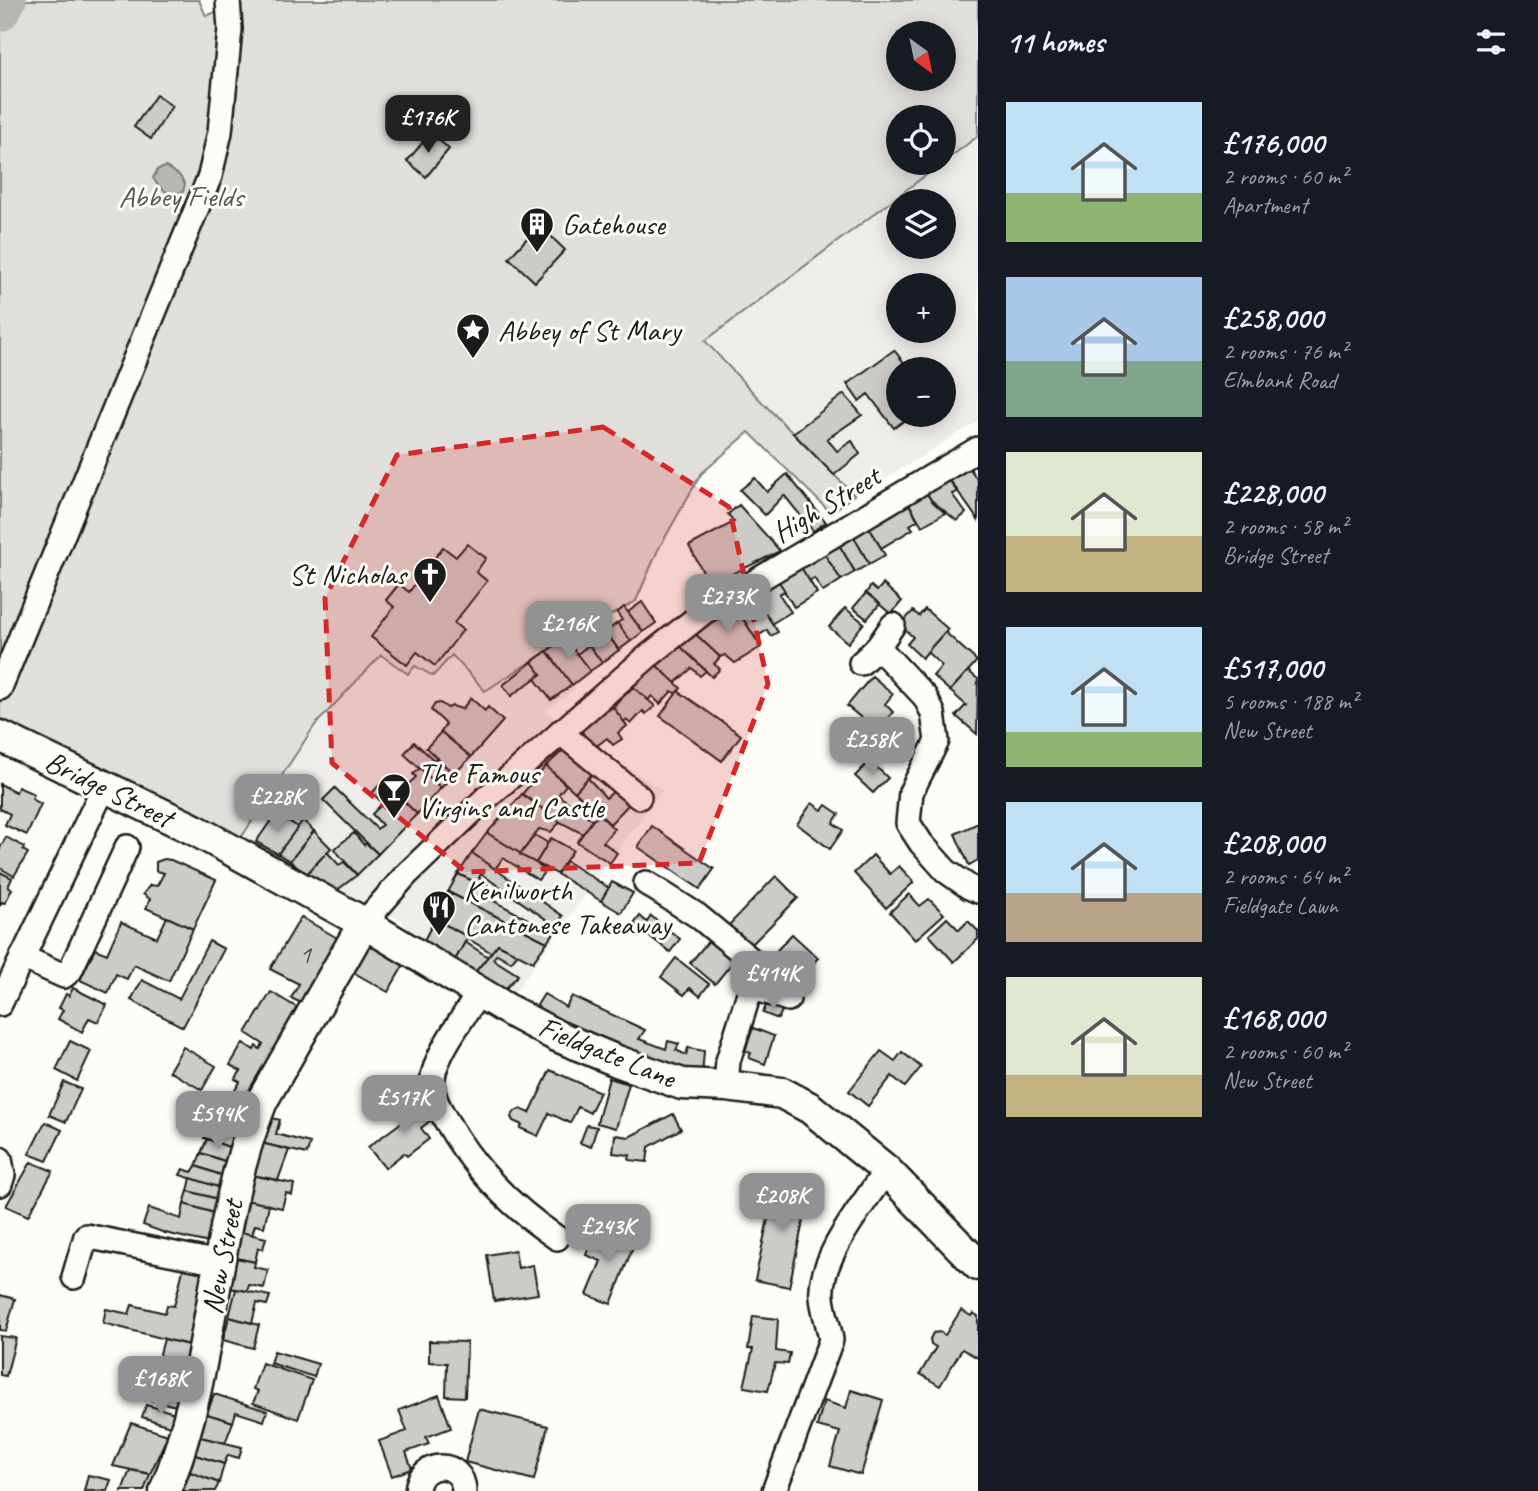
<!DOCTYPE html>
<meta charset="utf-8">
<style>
:root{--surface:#171b24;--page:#242831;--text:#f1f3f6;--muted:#9ea1a6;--accent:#919294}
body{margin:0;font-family:Caveat,sans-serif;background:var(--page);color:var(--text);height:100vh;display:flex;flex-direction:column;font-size:26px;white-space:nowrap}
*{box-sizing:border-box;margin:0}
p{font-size:23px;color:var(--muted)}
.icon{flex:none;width:38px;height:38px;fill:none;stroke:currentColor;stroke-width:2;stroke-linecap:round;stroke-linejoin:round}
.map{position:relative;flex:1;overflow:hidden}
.drawer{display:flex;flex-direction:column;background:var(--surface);width:560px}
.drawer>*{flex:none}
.needle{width:46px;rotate:147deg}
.fabs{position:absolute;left:886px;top:21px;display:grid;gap:14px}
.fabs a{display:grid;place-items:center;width:70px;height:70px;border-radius:50%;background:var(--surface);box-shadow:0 4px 18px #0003;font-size:35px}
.price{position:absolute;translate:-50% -60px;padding:0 16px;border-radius:14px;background:var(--accent);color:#fff;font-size:23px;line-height:46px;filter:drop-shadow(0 2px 4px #0008)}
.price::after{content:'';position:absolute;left:50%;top:42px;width:21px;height:16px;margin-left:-10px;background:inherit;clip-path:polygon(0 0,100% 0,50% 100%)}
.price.on{background:#222;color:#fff}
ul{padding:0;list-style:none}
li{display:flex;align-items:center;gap:21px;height:175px;padding:0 28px}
li span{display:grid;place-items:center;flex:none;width:196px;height:140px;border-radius:0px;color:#555}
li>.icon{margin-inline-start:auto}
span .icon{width:84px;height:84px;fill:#fffc;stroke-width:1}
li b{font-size:30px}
h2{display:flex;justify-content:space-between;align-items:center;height:84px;padding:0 28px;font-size:30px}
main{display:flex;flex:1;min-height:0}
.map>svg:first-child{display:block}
.built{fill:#eeede9;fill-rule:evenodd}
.green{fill:#e0dfdb;stroke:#7e7e7c;stroke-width:2;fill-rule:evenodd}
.water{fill:#b7b6b2;stroke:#797876;stroke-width:2}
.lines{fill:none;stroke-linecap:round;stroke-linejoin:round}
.river{stroke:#b7b6b2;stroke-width:37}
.building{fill:#cccbc8;stroke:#1c1c1c;stroke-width:2}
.minor-casing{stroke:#1c1c1c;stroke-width:28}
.major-casing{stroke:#1c1c1c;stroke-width:35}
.minor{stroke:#fdfcf7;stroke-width:23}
.major{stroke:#fdfcf7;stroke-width:30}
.marked{fill:#d62828;fill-opacity:0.2;stroke:#d62828;stroke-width:5;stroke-dasharray:14 9;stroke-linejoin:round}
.labels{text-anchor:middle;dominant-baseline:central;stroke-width:6;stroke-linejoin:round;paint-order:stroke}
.number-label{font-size:26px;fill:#484847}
.park-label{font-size:30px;fill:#575655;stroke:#fdfcf7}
.poi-label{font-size:30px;fill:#1c1c1c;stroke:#fdfcf7;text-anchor:start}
.street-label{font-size:30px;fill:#1c1c1c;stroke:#fdfcf7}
</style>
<main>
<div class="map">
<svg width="978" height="1491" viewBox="0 0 978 1491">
<rect width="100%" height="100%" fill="#fdfcf7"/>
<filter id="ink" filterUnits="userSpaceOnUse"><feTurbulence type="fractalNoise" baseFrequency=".0143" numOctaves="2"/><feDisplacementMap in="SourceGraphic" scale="14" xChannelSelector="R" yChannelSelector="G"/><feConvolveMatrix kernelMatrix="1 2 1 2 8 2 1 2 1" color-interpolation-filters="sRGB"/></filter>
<g filter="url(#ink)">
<!-- built -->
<g class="built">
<path d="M978,136V421L869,489L854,495L760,400L705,341ZM898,201H943V247H898ZM898,285H943V331H898ZM898,369H943V415H898Z"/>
<polygon points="547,651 575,689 547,710 570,737 583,731 595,747 662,790 509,1000 420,945 401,920 363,904 348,901 239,841 315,725 381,655 407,674 415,665 452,654 503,681"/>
</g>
<!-- green -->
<path class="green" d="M0,0H199L206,16L247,0H978V136L705,341L760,400L854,495L831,513L749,432L701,474L658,550L636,601L547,651L485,691L452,655L433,676L415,666L408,674L381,655L315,725L239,841L200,819L0,720ZM898,33H943V79H898ZM898,117H943V163H898Z"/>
<!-- water -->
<polygon class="water" points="166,167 179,175 185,184 183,192 171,195 159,187 153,178 158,169"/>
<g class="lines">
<!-- river -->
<polyline class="river" points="0,13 8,0"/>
</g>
<!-- building -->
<g class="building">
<polygon points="156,95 172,106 151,139 134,127"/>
<polygon points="431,133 449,149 426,177 407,161"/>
<polygon points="539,225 565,250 535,282 509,258"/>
<polygon points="943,295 955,311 943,320"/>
<polygon points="894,350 909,369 898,369 898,415 909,417 894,428 868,394 859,401 847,384"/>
<polygon points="844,394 862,415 827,439 837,451 852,441 860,454 834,475 793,433"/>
<polygon points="967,464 978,481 978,520 947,476"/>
<polygon points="787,474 826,522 813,531 784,495 765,515 740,490 755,478 767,492"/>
<polygon points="947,476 957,492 952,494 966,513 957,521 931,500 924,489"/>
<polygon points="924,489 931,500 945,513 922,526 906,499"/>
<polygon points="906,499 918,520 910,525 913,529 881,548 866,522"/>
<polygon points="739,505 780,551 710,585 689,546 734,522 728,514"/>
<polygon points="866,522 885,555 869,564 850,530"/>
<polygon points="850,530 869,564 855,572 835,538"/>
<polygon points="835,538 855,572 841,580 820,547"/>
<polygon points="467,544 486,558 476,572 487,581 454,623 463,630 435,666 417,652 407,665 371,637 394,607 386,600 399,584 409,592 443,547 456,557"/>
<polygon points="820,547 841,580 823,592 814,578 809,581 797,561"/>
<polygon points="797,561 817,593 794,607 774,574"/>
<polygon points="774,574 785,591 779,594 791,612 771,624 749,589"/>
<polygon points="883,584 902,601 891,614 866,593 871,586 877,591"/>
<polygon points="749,589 778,632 771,636 767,630 755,638 731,600"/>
<polygon points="866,593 880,604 867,619 853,608"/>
<polygon points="731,600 761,647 735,663 725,655 720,657 691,630"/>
<polygon points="642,602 656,623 643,632 628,612"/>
<polygon points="624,607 643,632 631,641 617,623 622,620 617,613"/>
<polygon points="845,608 864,623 848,643 829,627"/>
<polygon points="925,609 948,629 922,658 907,644 913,637 900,625 913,611 919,616"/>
<polygon points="598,622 619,650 602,663 581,634"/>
<polygon points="617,623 631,641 619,650 606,632"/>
<polygon points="691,630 720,657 714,664 720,669 712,677 678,644"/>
<polygon points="945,632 977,661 950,691 933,676 942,666 927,652"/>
<polygon points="565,638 590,671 572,685 547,651"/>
<polygon points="678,644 706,671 700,676 692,668 675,683 656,665"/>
<polygon points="589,645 602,663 590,671 577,654"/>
<polygon points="547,651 572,685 551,700 535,679 541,674 532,662"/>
<polygon points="532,662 541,674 511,696 503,685"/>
<polygon points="656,665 681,688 676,694 672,691 660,704 652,696 648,700 633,687"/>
<polygon points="968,671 978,679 977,734 956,716 966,705 950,691"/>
<polygon points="872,676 893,694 885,704 893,712 877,731 847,706"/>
<polygon points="633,687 655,706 646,714 643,711 631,724 626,720 624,722 613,707"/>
<polygon points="678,691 741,735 722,761 660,716"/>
<polygon points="471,698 485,711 488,707 503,721 471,757 441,732 446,724 431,710 435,704 440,703 448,708 452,706 462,709"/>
<polygon points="613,707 627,726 618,733 622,739 613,745 607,738 594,748 580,729"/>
<polygon points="441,732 471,757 454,774 426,748"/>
<polygon points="414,742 434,760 436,758 454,774 441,788 404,754"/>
<polygon points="569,745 595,771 575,792 546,766"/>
<polygon points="870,761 888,778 873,793 855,776"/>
<polygon points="546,766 566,785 558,795 593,820 583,834 560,822 522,794"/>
<polygon points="420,768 441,788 417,814 397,795 416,777 413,774"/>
<polygon points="588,778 606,798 615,790 629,804 610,824 575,792"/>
<polygon points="383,781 417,814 378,854 323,800 335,788 377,829 382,825 372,814 383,803 372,793"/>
<polygon points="0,784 16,792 18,787 34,794 32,799 41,804 27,835 5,825 10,814 0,809"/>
<polygon points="522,794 560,822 551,832 539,829 520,855 487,833"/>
<polygon points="812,803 822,810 826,805 839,814 833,823 843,830 830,849 797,824"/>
<polygon points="276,813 298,827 278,854 256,842"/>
<polygon points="600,815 614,829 603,842 617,853 610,863 577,842 593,820"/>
<polygon points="303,820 314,831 290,861 278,854"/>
<polygon points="978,823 978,860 969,865 955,834"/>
<polygon points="652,826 714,869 700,889 638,847"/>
<polygon points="314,831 331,848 306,875 290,861"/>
<polygon points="354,833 364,845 366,843 378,854 357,875 334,849"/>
<polygon points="487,833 536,863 545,871 538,880 503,858 495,869 472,853"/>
<polygon points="535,835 548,843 536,863 520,855"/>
<polygon points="6,837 24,847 23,850 28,853 14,876 0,868 0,848"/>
<polygon points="551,838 573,850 557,874 536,863"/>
<polygon points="327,852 339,865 344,862 357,875 336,891 306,875"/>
<polygon points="472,853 563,916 556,926 481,874 479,878 487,884 485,887 458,874"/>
<polygon points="873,855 890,874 899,866 914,882 886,908 854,873"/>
<polygon points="164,859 171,860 216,880 193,929 146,908 150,899 143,894 150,885 157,886 164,873 156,871 156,862"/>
<polygon points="566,861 609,888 601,901 557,874"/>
<polygon points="0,872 12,878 8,887 12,889 5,903 2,902 0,906"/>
<polygon points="458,874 485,887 481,894 554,933 547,942 448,892"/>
<polygon points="776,876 798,898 749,947 728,926"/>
<polygon points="612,882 633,893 621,913 601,901"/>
<polygon points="448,892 547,942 533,962 498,944 492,953 435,919"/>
<polygon points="909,894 920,906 929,899 944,914 915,940 890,912"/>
<polygon points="640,916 647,922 651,916 680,939 670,952 634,924"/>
<polygon points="167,917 193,929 169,981 134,965 127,979 116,974 108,993 80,980 95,949 107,954 121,922 157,938"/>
<polygon points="301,917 339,939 303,1004 291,998 299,984 270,969"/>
<polygon points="947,918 959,930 968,921 978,931 978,939 954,962 929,935"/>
<polygon points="435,919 468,937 453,964 422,944"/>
<polygon points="792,934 818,958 794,984 768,960"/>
<polygon points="363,935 406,961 388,992 344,967"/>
<polygon points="711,938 736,958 715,984 690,963"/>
<polygon points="209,941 224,949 183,1027 131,1000 142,980 179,999"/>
<polygon points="465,942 488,957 472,976 453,964"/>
<polygon points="498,944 518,954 511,962 497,954 493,959 518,975 500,995 472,976"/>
<polygon points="676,958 709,984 700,996 690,988 684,995 661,977"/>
<polygon points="73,988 107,1005 98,1022 89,1018 82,1032 58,1019 63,1010 59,1008 66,994 69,996"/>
<polygon points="271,992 301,1010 241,1108 229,1100 240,1082 235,1079 241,1071 230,1065 243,1043 254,1050 256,1046 260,1049 263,1044 246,1033"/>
<polygon points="544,994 566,1007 572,996 645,1030 639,1039 666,1049 668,1041 679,1044 676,1050 686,1055 688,1048 704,1051 702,1076 600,1046 534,1010"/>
<polygon points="767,1003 783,1009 778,1019 763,1013"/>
<polygon points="753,1028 774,1036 765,1064 749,1058 751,1053 745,1051"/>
<polygon points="70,1041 91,1051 77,1081 56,1070"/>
<polygon points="183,1047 216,1066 202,1090 169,1071"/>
<polygon points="881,1051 895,1061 902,1052 921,1067 905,1087 892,1076 868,1106 849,1091"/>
<polygon points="550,1070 600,1092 590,1113 578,1107 570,1123 549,1113 538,1136 520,1128 522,1125 513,1121 511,1117 515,1111 520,1109 530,1113"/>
<polygon points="609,1078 629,1084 616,1128 597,1123"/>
<polygon points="64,1082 81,1089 66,1122 49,1115"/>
<polygon points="214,1097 226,1104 229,1100 244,1109 238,1131 205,1119"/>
<polygon points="412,1097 430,1100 425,1115 430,1121 421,1128 429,1139 407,1156 404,1153 385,1168 368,1147 406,1119"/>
<polygon points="673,1114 681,1129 649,1147 647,1162 629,1160 630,1155 613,1153 615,1135 629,1137"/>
<polygon points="263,1116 280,1120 276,1134 310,1143 307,1154 257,1142"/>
<polygon points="211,1121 238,1131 234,1149 204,1138"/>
<polygon points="45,1122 62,1130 47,1161 29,1154"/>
<polygon points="587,1125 597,1127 591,1147 580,1143"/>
<polygon points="207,1139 234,1149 230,1163 201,1153"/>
<polygon points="257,1142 289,1150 278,1180 247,1174"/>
<polygon points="201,1153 230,1163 226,1177 196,1166"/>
<polygon points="31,1162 53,1171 28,1216 6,1206"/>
<polygon points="196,1166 226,1177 224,1189 180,1175 183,1169 192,1172"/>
<polygon points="247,1174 294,1184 292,1195 286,1193 282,1208 241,1199"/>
<polygon points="777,1176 800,1180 798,1192 809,1194 789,1287 755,1280"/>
<polygon points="191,1178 224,1189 221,1200 188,1191"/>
<polygon points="188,1191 221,1200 217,1214 184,1204"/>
<polygon points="241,1199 269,1205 264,1227 255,1225 252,1235 236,1231"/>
<polygon points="184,1204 217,1214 209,1243 165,1233 143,1225 149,1208 181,1219"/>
<polygon points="596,1229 634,1244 611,1304 587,1295 601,1261 586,1255"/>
<polygon points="236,1231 266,1238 263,1249 258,1248 255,1262 231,1257"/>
<polygon points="515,1250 518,1268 533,1265 538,1294 494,1301 487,1255"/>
<polygon points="231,1257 255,1262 254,1267 268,1270 264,1288 249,1285 247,1291 224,1287"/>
<polygon points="184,1266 204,1272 192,1346 103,1323 106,1309 129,1314 132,1305 165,1313 167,1305 174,1306"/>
<polygon points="236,1289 270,1296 267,1305 257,1303 252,1323 229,1317"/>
<polygon points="0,1295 15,1299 6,1331 0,1330"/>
<polygon points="961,1310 971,1316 973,1313 978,1316 978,1358 962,1349 940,1386 920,1374 936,1347 931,1344 930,1339 933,1333 940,1332 945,1335"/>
<polygon points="753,1316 778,1319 776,1351 790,1353 788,1364 775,1363 768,1391 744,1387 753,1349 748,1349"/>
<polygon points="229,1317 259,1325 253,1348 223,1340"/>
<polygon points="0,1336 16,1338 6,1376 0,1375"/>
<polygon points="164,1339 192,1346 183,1395 160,1390 167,1363 158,1361"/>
<polygon points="429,1341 467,1342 465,1397 446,1396 447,1363 429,1362"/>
<polygon points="274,1351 318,1364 314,1377 270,1363"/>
<polygon points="262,1363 312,1380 298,1419 253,1403 258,1391 253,1389"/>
<polygon points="144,1387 183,1395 181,1407 141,1398"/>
<polygon points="851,1390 883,1400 861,1475 830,1466 840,1432 817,1426 824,1401 846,1408"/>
<polygon points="214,1394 267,1411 264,1421 236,1412 233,1422 207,1414"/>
<polygon points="439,1395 451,1428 426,1437 429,1444 406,1452 412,1469 392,1476 379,1441 407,1431 399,1410"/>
<polygon points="146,1405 179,1414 176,1428 142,1417"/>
<polygon points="479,1409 548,1426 534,1480 465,1462"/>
<polygon points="207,1414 233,1422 225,1443 200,1437"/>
<polygon points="131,1423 168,1435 150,1474 113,1466"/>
<polygon points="200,1437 242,1447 239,1458 228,1455 224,1464 195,1455"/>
<polygon points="195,1455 224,1464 219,1483 190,1472"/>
<polygon points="130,1470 150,1474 144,1491 122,1491"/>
<polygon points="190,1472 219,1483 215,1491 183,1491"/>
<polygon points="88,1475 111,1480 107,1491 84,1491"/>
</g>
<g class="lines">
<!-- minor casing -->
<g class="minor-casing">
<g id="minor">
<polyline points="878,647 925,697 933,713 937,741 911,792 908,823 921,843 946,871 969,887 978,891"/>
<polyline points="861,663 878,647 893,625"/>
<polyline points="0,688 210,176 220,132 230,29 228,0"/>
<polyline points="560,732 639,797"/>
<polyline points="646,883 698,916 750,959 751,987 728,1061 726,1086"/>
<polyline points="364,923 406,875 485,799 646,658 704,612 978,449"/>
<polyline points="22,957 64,976 70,971 127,847"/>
<polyline points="751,987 788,999"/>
<path d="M479,992C465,1016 437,1051 433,1077C430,1094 439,1108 447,1122C474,1169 513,1208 557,1238"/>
<polyline points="0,1004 104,787"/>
<polyline points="0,1159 3,1175 0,1184"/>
<polyline points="74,1277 86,1236 219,1263"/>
<path d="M417,1491C419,1459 463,1459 464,1491"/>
<path d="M774,1491L831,1340C829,1325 823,1311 822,1297C818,1258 865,1203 886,1170"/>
</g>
</g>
<!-- major casing -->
<g class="major-casing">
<g id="major">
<polyline points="0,736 195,830 364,923 512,1012 557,1036 617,1061 682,1084 726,1086 782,1093 810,1108 886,1170 978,1265"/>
<path d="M165,1491C216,1366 211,1226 262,1101L364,923"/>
</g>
</g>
<!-- minor -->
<use href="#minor" class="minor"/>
<!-- major -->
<use href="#major" class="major"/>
</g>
</g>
<!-- marked area -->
<path class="marked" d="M603,427L729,507L768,684L699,863L466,872L332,763L325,598L397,455Z"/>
<!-- icons -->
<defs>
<g id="building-pin" transform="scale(1.75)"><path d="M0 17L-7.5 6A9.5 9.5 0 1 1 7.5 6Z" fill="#1c1c1c" stroke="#fdfcf7"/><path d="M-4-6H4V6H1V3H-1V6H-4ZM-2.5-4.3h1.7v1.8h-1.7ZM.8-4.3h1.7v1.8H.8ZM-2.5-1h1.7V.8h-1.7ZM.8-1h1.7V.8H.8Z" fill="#fff"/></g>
<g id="sight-pin" transform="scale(1.75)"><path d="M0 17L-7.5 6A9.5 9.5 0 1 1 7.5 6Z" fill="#1c1c1c" stroke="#fdfcf7"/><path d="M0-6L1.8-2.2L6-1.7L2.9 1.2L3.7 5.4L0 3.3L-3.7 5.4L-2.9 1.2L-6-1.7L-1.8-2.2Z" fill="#fff"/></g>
<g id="church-pin" transform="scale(1.75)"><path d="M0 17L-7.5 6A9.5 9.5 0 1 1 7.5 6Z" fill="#1c1c1c" stroke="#fdfcf7"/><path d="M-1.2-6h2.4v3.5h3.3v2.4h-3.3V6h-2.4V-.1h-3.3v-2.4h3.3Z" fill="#fff"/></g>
<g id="bar-pin" transform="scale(1.75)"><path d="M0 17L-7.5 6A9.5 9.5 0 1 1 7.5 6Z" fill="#1c1c1c" stroke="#fdfcf7"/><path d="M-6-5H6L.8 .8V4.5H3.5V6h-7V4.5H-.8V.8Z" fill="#fff"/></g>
<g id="restaurant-pin" transform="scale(1.75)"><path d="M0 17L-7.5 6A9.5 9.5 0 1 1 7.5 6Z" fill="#1c1c1c" stroke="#fdfcf7"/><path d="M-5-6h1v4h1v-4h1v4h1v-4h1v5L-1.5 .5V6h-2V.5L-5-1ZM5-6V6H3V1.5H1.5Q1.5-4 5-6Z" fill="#fff"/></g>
</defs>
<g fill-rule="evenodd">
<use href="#building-pin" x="537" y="224"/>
<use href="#sight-pin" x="473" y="330"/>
<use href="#church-pin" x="430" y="574"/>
<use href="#bar-pin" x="394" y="790"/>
<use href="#restaurant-pin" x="439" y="907"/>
</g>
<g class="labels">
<!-- number labels -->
<g class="number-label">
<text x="305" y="954">1</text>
</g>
<!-- park labels -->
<g class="park-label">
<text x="181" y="196">Abbey Fields</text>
</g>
<!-- poi labels -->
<g class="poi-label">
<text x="562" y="224">Gatehouse</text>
<text x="498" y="330">Abbey of St Mary</text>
<text x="406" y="574" text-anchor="end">St Nicholas</text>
<text x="418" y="773">The Famous<tspan x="418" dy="34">Virgins and Castle</tspan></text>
<text x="464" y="890">Kenilworth<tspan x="464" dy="34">Cantonese Takeaway</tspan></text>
</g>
<!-- street labels -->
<g class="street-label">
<text transform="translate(826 504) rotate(-31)">High Street</text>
<text transform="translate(109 789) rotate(26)">Bridge Street</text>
<text transform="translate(607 1052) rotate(22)">Fieldgate Lane</text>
<text transform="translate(222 1257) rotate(-79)">New Street</text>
</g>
</g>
</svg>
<div class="fabs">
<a><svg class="needle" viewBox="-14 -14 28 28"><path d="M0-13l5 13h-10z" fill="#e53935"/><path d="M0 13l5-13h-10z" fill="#9ea1a6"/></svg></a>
<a><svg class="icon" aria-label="locate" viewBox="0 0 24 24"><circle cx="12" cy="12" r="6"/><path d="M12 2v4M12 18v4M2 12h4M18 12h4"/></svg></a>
<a><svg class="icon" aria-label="layers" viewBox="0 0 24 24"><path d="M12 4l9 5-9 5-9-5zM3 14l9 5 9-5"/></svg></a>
<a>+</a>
<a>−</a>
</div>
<b class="price on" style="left:428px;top:155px">£176K</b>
<b class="price" style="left:728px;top:634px">£273K</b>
<b class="price" style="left:569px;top:661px">£216K</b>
<b class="price" style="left:872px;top:777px">£258K</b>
<b class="price" style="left:277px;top:834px">£228K</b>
<b class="price" style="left:773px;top:1011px">£414K</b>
<b class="price" style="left:404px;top:1135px">£517K</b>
<b class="price" style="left:218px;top:1151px">£594K</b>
<b class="price" style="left:782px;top:1233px">£208K</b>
<b class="price" style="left:608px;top:1264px">£243K</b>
<b class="price" style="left:161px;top:1416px">£168K</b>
</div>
<section class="drawer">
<h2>11 homes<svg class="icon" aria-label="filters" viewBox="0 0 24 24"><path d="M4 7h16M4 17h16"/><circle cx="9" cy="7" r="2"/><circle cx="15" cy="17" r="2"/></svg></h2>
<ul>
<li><span style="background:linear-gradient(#bfe0f5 65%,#8fb573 0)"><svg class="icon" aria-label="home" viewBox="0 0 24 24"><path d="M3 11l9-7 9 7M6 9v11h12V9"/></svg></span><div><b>£176,000</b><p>2 rooms · 60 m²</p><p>Apartment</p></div></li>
<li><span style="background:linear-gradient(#a9c7e8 60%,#7fa58c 0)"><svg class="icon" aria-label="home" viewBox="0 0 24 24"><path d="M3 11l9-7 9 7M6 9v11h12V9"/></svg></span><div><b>£258,000</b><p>2 rooms · 76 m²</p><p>Elmbank Road</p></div></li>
<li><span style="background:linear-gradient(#dfe7d0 60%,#c2b280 0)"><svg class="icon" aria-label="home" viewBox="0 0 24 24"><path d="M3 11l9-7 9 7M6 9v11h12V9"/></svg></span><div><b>£228,000</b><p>2 rooms · 58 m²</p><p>Bridge Street</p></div></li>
<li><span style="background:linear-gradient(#bfe0f5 75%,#8fb573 0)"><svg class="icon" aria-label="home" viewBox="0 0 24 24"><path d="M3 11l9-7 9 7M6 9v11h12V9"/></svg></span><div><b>£517,000</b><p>5 rooms · 188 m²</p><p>New Street</p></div></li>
<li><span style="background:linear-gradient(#bfe0f5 65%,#b9a48a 0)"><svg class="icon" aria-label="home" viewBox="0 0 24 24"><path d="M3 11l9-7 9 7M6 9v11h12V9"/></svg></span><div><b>£208,000</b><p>2 rooms · 64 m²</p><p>Fieldgate Lawn</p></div></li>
<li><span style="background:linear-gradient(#dfe7d0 70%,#c2b280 0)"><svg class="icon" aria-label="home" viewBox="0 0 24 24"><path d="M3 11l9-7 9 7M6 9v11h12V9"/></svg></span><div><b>£168,000</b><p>2 rooms · 60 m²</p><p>New Street</p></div></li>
</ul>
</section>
</main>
